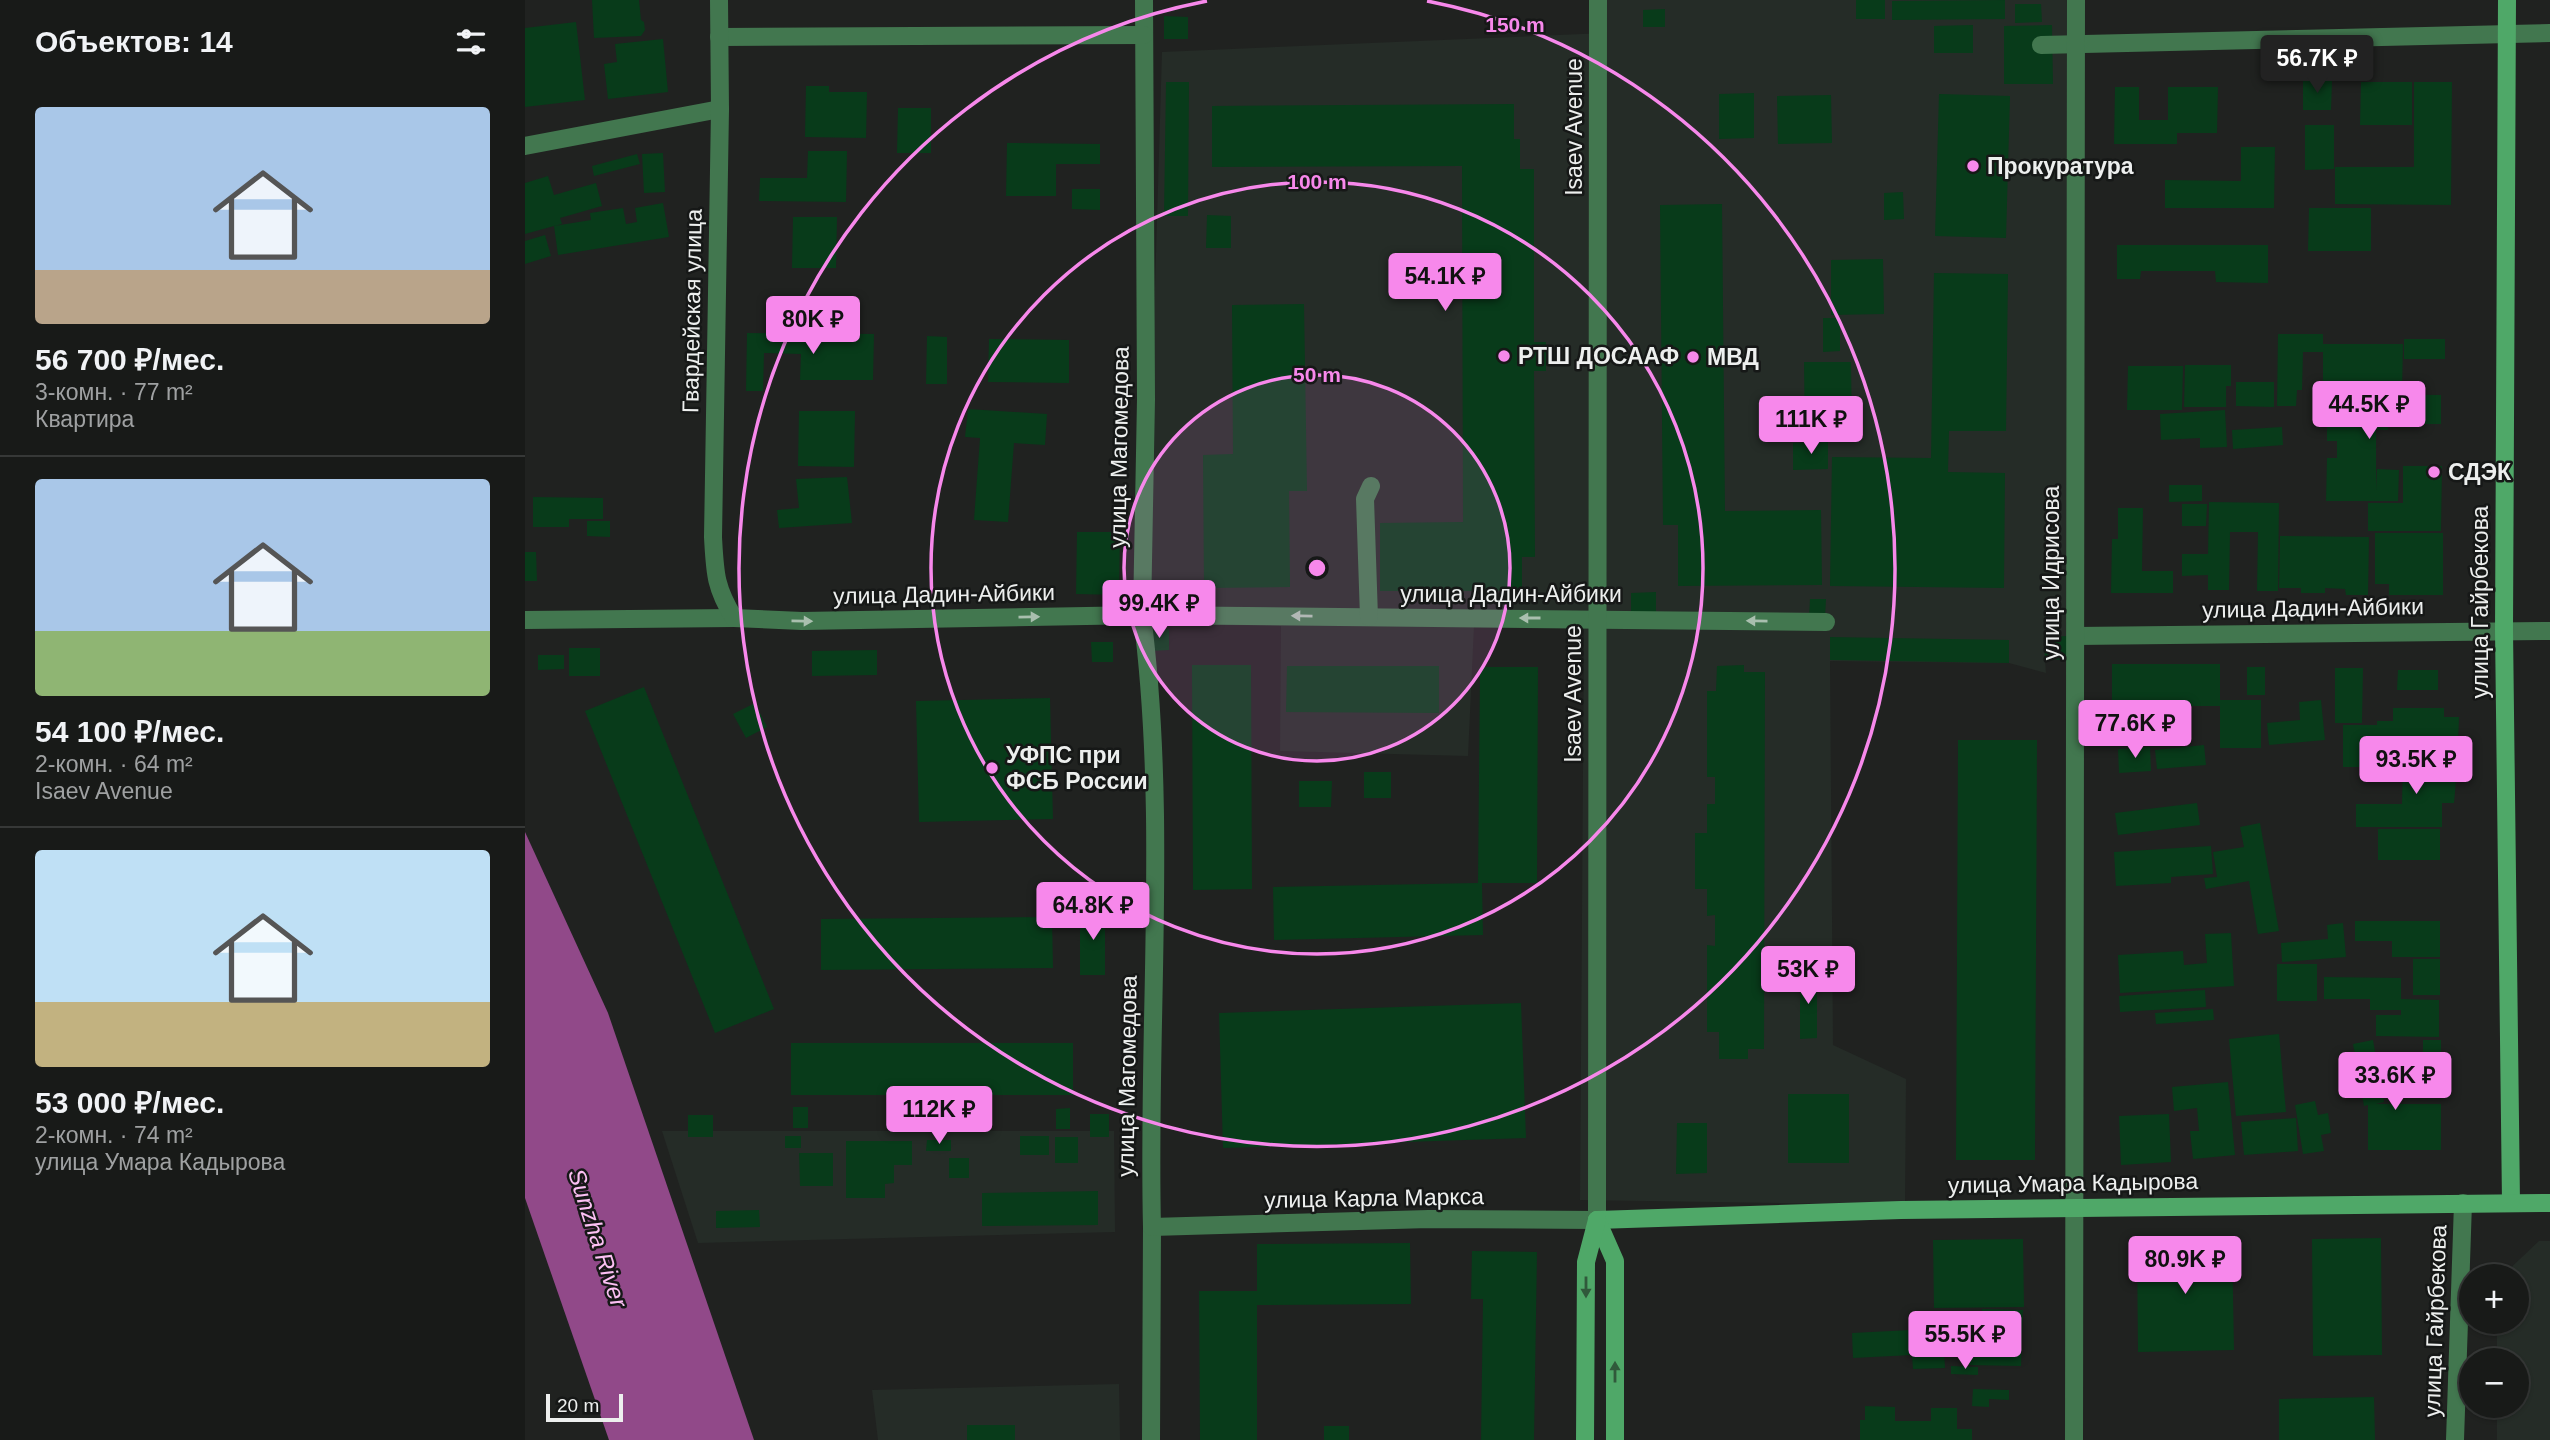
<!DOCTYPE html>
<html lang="ru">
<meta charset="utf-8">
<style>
:root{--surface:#181a18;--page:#252725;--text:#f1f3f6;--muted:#9fa1a2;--line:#363837;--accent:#f788eb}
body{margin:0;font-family:Helvetica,sans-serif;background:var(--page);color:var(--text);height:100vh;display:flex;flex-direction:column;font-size:26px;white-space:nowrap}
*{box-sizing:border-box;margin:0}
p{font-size:23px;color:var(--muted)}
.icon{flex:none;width:38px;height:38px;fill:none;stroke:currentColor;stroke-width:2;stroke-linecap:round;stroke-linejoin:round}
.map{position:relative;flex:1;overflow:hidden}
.drawer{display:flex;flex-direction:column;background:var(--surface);width:525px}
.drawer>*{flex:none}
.buttons{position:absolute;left:1934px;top:1264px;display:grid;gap:14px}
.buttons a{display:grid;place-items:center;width:70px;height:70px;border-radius:50%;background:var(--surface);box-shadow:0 2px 5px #0004,0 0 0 2px var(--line);font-size:35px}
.scale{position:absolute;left:21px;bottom:18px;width:77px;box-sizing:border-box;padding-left:7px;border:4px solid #edefee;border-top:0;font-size:19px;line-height:24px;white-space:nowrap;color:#edefee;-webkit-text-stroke:5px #161817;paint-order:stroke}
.price{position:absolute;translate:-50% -60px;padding:0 16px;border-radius:7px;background:var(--accent);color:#111;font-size:23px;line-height:46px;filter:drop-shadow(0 2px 4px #0008)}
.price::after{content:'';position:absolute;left:50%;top:42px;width:21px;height:16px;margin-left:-10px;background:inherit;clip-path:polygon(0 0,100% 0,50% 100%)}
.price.on{background:#222;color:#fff}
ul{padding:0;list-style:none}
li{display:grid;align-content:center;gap:14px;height:371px;padding:0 35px}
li+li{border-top:2px solid var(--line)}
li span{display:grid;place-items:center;height:217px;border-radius:7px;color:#555}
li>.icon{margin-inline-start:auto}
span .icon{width:126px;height:126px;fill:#fffc;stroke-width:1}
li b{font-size:30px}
h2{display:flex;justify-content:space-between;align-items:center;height:84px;padding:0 35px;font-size:30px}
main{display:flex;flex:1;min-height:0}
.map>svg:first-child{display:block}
.built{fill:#252c27}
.water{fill:#914989}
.building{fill:#083b1a}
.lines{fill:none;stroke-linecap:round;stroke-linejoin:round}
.minor{stroke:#42774f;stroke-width:18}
.tertiary{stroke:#42774f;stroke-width:18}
.secondary{stroke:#4fa868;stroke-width:18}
.oneway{fill:#a9bfae}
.oneway2{fill:#30593b}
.ring{fill:none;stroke:#f788eb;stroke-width:3.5}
.poi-dot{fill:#f788eb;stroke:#161817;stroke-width:2.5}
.labels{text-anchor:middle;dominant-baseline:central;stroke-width:5;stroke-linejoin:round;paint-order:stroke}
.street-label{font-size:23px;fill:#edefee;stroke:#161817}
.poi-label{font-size:23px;font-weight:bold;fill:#edefee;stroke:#161817;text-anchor:start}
.water-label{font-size:24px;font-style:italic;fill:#fcc0f4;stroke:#161817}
.centre{fill:#f788eb;stroke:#161817;stroke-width:3.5}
.ring-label{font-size:21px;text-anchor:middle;font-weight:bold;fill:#f788eb;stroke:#161817;stroke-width:5;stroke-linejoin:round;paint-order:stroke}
</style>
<main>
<section class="drawer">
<h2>Объектов: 14<svg class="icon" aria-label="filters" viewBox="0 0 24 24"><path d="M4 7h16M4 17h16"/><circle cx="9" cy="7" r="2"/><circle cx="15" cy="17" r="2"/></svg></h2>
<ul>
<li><span style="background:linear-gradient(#a9c7e8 75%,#b9a48a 0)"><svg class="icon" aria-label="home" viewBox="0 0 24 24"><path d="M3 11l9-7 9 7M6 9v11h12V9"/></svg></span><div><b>56 700 ₽/мес.</b><p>3-комн. · 77 m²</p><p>Квартира</p></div></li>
<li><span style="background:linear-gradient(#a9c7e8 70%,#8fb573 0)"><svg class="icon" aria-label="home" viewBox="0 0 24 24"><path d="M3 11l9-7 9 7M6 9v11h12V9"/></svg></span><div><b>54 100 ₽/мес.</b><p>2-комн. · 64 m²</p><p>Isaev Avenue</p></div></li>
<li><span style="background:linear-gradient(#bfe0f5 70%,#c2b280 0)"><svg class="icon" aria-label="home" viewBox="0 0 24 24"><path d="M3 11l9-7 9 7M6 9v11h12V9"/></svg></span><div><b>53 000 ₽/мес.</b><p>2-комн. · 74 m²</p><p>улица Умара Кадырова</p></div></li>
</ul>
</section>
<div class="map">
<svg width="2025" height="1440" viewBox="0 0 2025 1440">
<rect width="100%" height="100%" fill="#202220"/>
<!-- built -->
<g class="built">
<polygon points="1082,0 1550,0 1556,659 1520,660 1521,673 1484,663 1305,661 1308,1045 1381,1079 1380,1205 1055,1200 1059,628 949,626 943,756 755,751 756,626 620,624 637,52 1080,33"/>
<polygon points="137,1131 589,1131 590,1232 173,1243"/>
<polygon points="2014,1241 2025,1241 2025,1440 1972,1440 1972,1405 1992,1405 1992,1360 1972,1360 1972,1321 1992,1321 1992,1276 1977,1276"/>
<polygon points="594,1384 595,1440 353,1440 347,1390"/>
</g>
<!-- water -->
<polygon class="water" points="0,832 83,1013 229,1440 84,1440 0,1198"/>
<!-- building -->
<g class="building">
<polygon points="67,0 114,0 116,20 119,22 120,30 116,36 69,38"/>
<rect x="1331" y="0" width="29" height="19"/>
<polygon points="1480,0 1480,19 1367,20 1367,1"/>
<polygon points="1490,4 1516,4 1517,22 1490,23"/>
<polygon points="1140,9 1140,27 1118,27 1118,10"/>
<polygon points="639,16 663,17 663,39 639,39"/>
<polygon points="51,22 60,100 0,107 0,28"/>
<polygon points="1448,25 1448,53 1409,53 1409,26"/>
<polygon points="1527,25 1528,84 1479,84 1479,26"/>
<polygon points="138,39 143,92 83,99 79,64 92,62 90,44"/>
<polygon points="1778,81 1807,81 1806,110 1778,110"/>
<polygon points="641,82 664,82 663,216 639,216"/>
<polygon points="1836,82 1887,82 1887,125 1835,125"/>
<polygon points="1889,82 1927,82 1926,205 1810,204 1810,167 1889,167"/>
<polygon points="281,86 304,86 304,92 342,92 341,138 280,137"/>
<polygon points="1590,87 1614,87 1614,120 1643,120 1643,87 1693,87 1692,133 1652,133 1652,144 1589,144"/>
<polygon points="1229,93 1229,138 1194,139 1194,94"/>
<polygon points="1414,94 1485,96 1481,238 1410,236"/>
<polygon points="1306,95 1307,143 1253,144 1252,96"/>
<polygon points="989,104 989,139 995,139 995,169 1009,169 1009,342 1021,342 1021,371 1009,371 1010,557 997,557 997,591 855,591 855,523 938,522 937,166 687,167 687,106"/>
<polygon points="373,108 406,108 406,153 372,153"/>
<polygon points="1780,125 1809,125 1809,169 1780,170"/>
<polygon points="482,143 575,144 575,164 531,164 531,196 481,196"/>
<polygon points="1716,147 1750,147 1749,208 1640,208 1640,180 1716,181"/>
<polygon points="283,151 322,151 321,202 234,201 235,178 282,178"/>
<polygon points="138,153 140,192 119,193 117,154"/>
<polygon points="112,154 115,164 69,176 67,166"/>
<polygon points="23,176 29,195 71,183 77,206 35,218 37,224 29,226 66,220 65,213 98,208 101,224 112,222 110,208 138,203 144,237 33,255 29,226 0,234 0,183"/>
<polygon points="547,189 575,189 575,210 547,209"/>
<polygon points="1378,192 1379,219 1359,220 1359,193"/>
<polygon points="1197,204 1200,511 1296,510 1297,585 1153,586 1153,525 1138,525 1135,205"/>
<polygon points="1784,208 1846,208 1846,251 1783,251"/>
<polygon points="682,215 706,216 706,248 681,248"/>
<polygon points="268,217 312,217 311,268 267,268"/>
<polygon points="20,235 26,256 0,264 0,241"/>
<polygon points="1592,245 1743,245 1743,283 1691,282 1690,271 1616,271 1615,279 1592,279"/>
<polygon points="1358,259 1359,314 1306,315 1306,260"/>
<polygon points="1409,273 1483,274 1481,431 1424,431 1423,472 1480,473 1479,588 1305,586 1307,457 1406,458"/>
<polygon points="779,304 782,491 764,491 765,587 679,588 678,455 708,454 707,305"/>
<polygon points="1298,318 1315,318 1315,351 1298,352"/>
<polygon points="222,333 349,334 348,380 275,380 276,354 239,353 238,391 221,391"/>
<polygon points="1753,334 1798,334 1798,344 1878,344 1877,393 1798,393 1798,352 1778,352 1777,390 1772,390 1771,406 1752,406"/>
<polygon points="402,336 422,337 422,384 401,384"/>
<polygon points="464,339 544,340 544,383 463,382"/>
<rect x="1879" y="339" width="41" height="20"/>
<polygon points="1279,362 1326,362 1327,440 1280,440"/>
<polygon points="1660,365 1706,365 1706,386 1701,386 1701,407 1659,407"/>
<polygon points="1603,366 1658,366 1657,410 1602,410"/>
<polygon points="1711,382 1749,382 1749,407 1711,406"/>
<polygon points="1802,394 1916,395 1916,424 1863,424 1863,430 1851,430 1851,490 1852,469 1874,470 1873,501 1801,501 1802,458 1812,458 1812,441 1802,441"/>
<polygon points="443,409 522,414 520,445 489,443 483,522 449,520 455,438 440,437"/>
<polygon points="1700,410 1702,447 1675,448 1675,438 1636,440 1635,414"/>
<polygon points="274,411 330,411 329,467 273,466"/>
<polygon points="1757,427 1758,445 1708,449 1707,430"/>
<polygon points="1303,442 1303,469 1268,470 1268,443"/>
<polygon points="1878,466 1917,466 1916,531 1843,531 1843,503 1878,503"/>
<polygon points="322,477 327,523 254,528 252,510 274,508 271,479"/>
<polygon points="1644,485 1677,485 1677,501 1644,502"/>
<polygon points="8,497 78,498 78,519 44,519 44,527 8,527"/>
<polygon points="1684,502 1754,503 1753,591 1732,591 1733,532 1705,532 1704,590 1683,590 1683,575 1657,576 1657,554 1683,554"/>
<polygon points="1657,504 1682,504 1681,526 1657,526"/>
<polygon points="1593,508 1618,508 1617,571 1648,571 1648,593 1586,593 1587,539 1593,539"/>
<polygon points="62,521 85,521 85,537 62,536"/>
<polygon points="552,532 595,532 594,595 551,594"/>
<polygon points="1850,533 1918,533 1918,595 1864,595 1864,584 1850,584"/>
<polygon points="1755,536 1844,537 1843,595 1821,595 1820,589 1800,588 1800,593 1776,593 1776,588 1754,588"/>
<polygon points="0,552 11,552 12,581 0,581"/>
<polygon points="1131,592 1131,618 1106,618 1106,593"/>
<polygon points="1285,599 1301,599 1300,617 1284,617"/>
<polygon points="624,629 644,629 644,650 624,651"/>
<polygon points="1544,636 1545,659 1520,660 1519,637"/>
<polygon points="1305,637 1484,640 1484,663 1305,660"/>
<polygon points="566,642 588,642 588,662 567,662"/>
<rect x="44" y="648" width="31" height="28"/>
<polygon points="352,650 352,675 287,676 287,651"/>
<polygon points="13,655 39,655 39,669 13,670"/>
<polygon points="1587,664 1695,664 1695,700 1736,700 1736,748 1695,748 1695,706 1587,706"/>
<polygon points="667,665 726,665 727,889 668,890"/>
<polygon points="1219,665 1219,672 1240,672 1239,1049 1223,1049 1223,1059 1194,1059 1194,1032 1182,1032 1182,945 1190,946 1190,915 1182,916 1182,889 1170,889 1170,833 1182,833 1182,804 1190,804 1190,777 1182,777 1182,691 1191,691 1192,666"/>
<polygon points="762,666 914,666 914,713 761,712"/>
<polygon points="955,667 1013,667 1012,883 957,883 958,935 749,940 748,887 953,883"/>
<rect x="1722" y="667" width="18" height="28"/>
<polygon points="1810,668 1838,668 1837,723 1810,723"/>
<polygon points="1873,670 1913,670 1913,690 1872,690"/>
<polygon points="119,687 249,1009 190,1033 60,711"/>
<polygon points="525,698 528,819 394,822 391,701"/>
<polygon points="1796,700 1800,740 1744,745 1742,723 1775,720 1774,702"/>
<polygon points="230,703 242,727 221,738 208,714"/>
<polygon points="1868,708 1919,708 1919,717 1934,717 1933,747 1876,746 1876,762 1851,762 1851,767 1818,767 1818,725 1852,725 1852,721 1868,721"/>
<polygon points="1433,740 1512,740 1510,1160 1431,1160"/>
<polygon points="1679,745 1681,765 1632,769 1630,750"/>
<polygon points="1625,747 1626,771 1594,773 1593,749"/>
<polygon points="1878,757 1933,758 1929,803 1917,803 1917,827 1831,827 1831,804 1877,804"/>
<rect x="839" y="772" width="27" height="26"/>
<polygon points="774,781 807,781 806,807 774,807"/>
<polygon points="1672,803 1675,825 1593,835 1590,813"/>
<polygon points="1735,823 1754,931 1733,934 1724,881 1681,889 1679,878 1692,877 1688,852 1719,847 1715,827"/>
<rect x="1853" y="829" width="62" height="31"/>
<polygon points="1686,846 1688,874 1646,877 1646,883 1591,886 1589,852"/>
<rect x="555" y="908" width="25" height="67"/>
<polygon points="527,917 528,968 296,970 296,919"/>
<polygon points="1830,921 1915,921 1915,957 1867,957 1867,941 1830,941"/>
<polygon points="1818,923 1821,957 1757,962 1756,943 1803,939 1802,925"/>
<polygon points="1706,933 1709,986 1595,993 1593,955 1658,951 1659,965 1682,963 1680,934"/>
<rect x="1888" y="959" width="27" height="36"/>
<rect x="1752" y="964" width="40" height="37"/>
<polygon points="1275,974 1292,974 1292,1038 1275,1039"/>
<polygon points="1799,977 1876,978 1876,999 1914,1000 1914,1037 1851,1036 1851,1015 1876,1015 1876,1010 1845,1010 1845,999 1799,999"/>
<polygon points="1680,990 1681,1007 1595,1012 1594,996"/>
<polygon points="996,1003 1001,1138 698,1148 694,1013"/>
<polygon points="1688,1009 1689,1020 1631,1024 1630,1013"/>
<polygon points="1754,1034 1761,1112 1711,1116 1704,1039"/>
<polygon points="1848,1040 1859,1102 1851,1104 1916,1104 1916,1150 1843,1150 1843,1105 1839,1106 1828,1044"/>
<rect x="1898" y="1040" width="18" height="41"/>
<rect x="266" y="1043" width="282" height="52"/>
<polygon points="1703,1082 1710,1155 1668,1159 1665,1131 1674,1131 1672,1108 1649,1111 1647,1087"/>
<rect x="1263" y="1094" width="61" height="69"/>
<polygon points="1790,1101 1793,1115 1803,1113 1806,1133 1796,1135 1799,1151 1778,1154 1770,1105"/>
<rect x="268" y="1107" width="15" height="21"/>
<polygon points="545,1108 545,1129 531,1129 531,1109"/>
<rect x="565" y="1114" width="19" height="23"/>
<polygon points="1644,1114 1646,1162 1596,1165 1594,1116"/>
<rect x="163" y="1115" width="25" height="22"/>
<polygon points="1771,1118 1773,1151 1719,1155 1716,1122"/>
<polygon points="1152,1123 1182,1123 1182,1173 1151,1174"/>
<rect x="260" y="1136" width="16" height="12"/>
<rect x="495" y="1136" width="29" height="19"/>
<rect x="530" y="1137" width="23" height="26"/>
<polygon points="402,1140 426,1140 426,1151 401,1151"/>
<polygon points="321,1141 387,1141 387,1165 369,1165 369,1183 360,1184 360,1198 321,1198"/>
<polygon points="274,1153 308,1153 308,1186 275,1186"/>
<rect x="424" y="1158" width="20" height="20"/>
<polygon points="573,1191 573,1225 457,1226 457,1193"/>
<polygon points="234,1210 235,1227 191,1228 191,1211"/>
<polygon points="1856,1238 1857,1355 1788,1356 1787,1239"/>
<polygon points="1498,1239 1499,1307 1409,1308 1408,1240"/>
<polygon points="1707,1240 1709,1350 1613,1352 1612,1241"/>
<polygon points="885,1243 886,1304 732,1305 732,1440 675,1440 674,1291 732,1291 732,1244"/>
<polygon points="947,1251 1012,1252 1009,1440 956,1440 958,1299 946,1299"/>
<polygon points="1457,1309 1498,1310 1496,1366 1444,1365 1445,1332 1456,1333"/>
<polygon points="1404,1311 1417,1311 1420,1368 1388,1369 1387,1355 1328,1358 1327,1333 1405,1329"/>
<polygon points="1426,1366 1453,1367 1453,1375 1426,1374"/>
<polygon points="1448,1389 1484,1390 1484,1400 1464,1399 1464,1407 1447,1406"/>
<polygon points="1849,1397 1850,1440 1754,1440 1754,1399"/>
<polygon points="1340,1406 1370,1407 1370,1421 1406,1421 1406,1408 1432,1408 1432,1429 1447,1429 1447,1440 1335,1440 1335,1420 1340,1420"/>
<rect x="442" y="1425" width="48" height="15"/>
<rect x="799" y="1426" width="25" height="14"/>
</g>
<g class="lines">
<!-- minor -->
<g class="minor">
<polyline points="619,0 621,399 617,615 1301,622"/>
<polyline points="194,37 619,35"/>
<polyline points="1516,45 2025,33"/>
<polyline points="0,146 195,109"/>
<polyline points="844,617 840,499 846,486"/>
<polyline points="0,620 209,618"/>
<polyline points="1551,636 2025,631"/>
<polyline points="1072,1220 1073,0"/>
<polyline points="626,1440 627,1227"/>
<polyline points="1549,1440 1551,0"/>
</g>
<!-- tertiary -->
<g class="tertiary">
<path d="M194,0L195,109L188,537C190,573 190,587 209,618L277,621L617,615C643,818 622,1023 627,1227L904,1219L1072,1220"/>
<polyline points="1930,1440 1938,1203"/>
</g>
<!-- secondary -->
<g class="secondary">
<polyline points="1982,0 1979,630 1986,1203"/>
<polyline points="1072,1220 1376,1210 2025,1203"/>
<polyline points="1072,1220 1090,1261 1090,1440"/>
<polyline points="1060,1440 1061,1262 1072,1220"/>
</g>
</g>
<!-- one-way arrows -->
<defs><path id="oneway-solid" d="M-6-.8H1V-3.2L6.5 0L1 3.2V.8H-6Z" transform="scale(1.75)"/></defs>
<g class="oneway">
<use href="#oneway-solid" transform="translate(777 616) rotate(-179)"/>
<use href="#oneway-solid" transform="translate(504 617) rotate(-1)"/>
<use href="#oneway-solid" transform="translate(1005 618) rotate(-180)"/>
<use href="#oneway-solid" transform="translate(277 621) rotate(1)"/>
<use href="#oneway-solid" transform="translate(1232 621) rotate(-179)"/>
</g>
<g class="oneway2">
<use href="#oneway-solid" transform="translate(1061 1287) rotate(90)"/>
<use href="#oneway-solid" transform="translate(1090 1372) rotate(-90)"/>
</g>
<!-- distance rings -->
<circle cx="792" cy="568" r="193" fill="#f788eb" fill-opacity=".12"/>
<g class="ring">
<circle cx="792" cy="568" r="193"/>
<circle cx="792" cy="568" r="386"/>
<path d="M902 1A578 578 0 1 1 682 1"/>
</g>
<!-- markers -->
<g class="poi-dot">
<circle cx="1448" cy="166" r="7"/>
<circle cx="979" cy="356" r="7"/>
<circle cx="1168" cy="357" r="7"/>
<circle cx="1909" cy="472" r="7"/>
<circle cx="467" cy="768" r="7"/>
</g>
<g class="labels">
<!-- street labels -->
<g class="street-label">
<text transform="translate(1049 127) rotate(-90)">Isaev Avenue</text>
<text transform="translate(167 311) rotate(-89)">Гвардейская улица</text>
<text transform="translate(594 447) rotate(-89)">улица Магомедова</text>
<text transform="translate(1526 573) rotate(-90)">улица Идрисова</text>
<text transform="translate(419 594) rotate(-1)">улица Дадин-Айбики</text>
<text x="986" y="594">улица Дадин-Айбики</text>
<text transform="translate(1955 602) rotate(-90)">улица Гайрбекова</text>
<text transform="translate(1788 608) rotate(-1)">улица Дадин-Айбики</text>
<text transform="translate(1048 694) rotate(-90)">Isaev Avenue</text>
<text transform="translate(602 1076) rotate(-89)">улица Магомедова</text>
<text transform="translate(1548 1183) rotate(-1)">улица Умара Кадырова</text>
<text transform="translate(849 1198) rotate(-1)">улица Карла Маркса</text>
<text transform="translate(1910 1321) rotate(-88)">улица Гайрбекова</text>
</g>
<!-- poi labels -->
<g class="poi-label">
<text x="1462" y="166">Прокуратура</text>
<text x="993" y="356">РТШ ДОСААФ</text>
<text x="1182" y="357">МВД</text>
<text x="1923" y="472">СДЭК</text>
<text x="481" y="755">УФПС при<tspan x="481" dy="26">ФСБ России</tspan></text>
</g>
<!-- water labels -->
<g class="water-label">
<text transform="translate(73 1238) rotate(72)">Sunzha River</text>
</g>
</g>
<circle cx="792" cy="568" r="10" class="centre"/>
<g class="ring-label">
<text x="990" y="32">150 m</text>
<text x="792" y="189">100 m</text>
<text x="792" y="382">50 m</text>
</g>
</svg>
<div class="buttons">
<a>+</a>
<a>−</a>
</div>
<div class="scale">20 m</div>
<b class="price on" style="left:1792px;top:95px">56.7K ₽</b>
<b class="price" style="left:920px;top:313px">54.1K ₽</b>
<b class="price" style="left:288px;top:356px">80K ₽</b>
<b class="price" style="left:1844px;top:441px">44.5K ₽</b>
<b class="price" style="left:1286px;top:456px">111K ₽</b>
<b class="price" style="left:634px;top:640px">99.4K ₽</b>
<b class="price" style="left:1610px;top:760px">77.6K ₽</b>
<b class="price" style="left:1891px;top:796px">93.5K ₽</b>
<b class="price" style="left:568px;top:942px">64.8K ₽</b>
<b class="price" style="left:1283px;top:1006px">53K ₽</b>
<b class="price" style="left:1870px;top:1112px">33.6K ₽</b>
<b class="price" style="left:414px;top:1146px">112K ₽</b>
<b class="price" style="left:1660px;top:1296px">80.9K ₽</b>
<b class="price" style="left:1440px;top:1371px">55.5K ₽</b>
</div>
</main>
